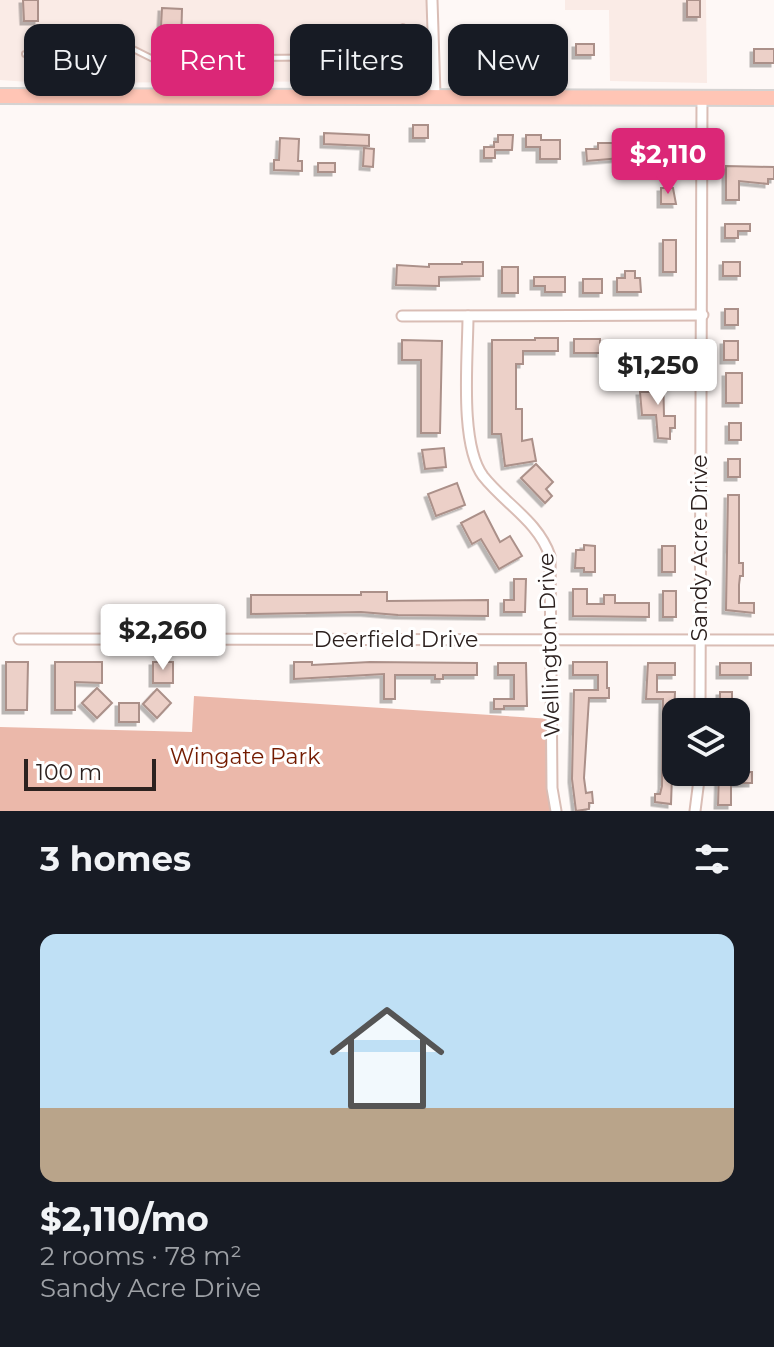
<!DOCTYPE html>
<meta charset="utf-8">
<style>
:root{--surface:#171b24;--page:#242831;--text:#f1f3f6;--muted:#9ea1a6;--line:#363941;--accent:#db2777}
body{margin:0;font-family:Montserrat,sans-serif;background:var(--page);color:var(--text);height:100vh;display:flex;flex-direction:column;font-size:30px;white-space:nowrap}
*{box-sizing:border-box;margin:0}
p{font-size:26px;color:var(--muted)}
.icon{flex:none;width:44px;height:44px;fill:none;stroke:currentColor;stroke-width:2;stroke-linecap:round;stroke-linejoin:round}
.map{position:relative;height:811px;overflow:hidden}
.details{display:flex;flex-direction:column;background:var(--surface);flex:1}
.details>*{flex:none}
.banner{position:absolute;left:24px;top:24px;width:726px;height:72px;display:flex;gap:16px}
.buttons{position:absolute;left:662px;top:698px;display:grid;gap:16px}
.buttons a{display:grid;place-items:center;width:88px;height:88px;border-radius:16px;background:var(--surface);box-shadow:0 2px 6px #0004;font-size:40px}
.scale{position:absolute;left:24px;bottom:20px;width:132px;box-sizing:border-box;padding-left:8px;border:4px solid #2c211f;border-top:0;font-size:22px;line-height:28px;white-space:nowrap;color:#2c211f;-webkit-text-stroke:6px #fff;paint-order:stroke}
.price{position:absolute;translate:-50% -68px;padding:0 18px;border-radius:8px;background:#fff;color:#222;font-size:26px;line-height:52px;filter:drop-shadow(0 2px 4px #0008)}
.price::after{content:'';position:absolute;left:50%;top:48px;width:24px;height:18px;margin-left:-12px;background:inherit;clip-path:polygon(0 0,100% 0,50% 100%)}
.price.active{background:var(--accent);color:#fff}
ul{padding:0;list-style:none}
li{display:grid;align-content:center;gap:16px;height:424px;padding:0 40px}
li+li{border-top:2px solid var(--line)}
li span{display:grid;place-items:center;height:248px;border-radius:16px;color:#555}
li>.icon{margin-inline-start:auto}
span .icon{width:144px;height:144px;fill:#fffc;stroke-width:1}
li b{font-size:34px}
h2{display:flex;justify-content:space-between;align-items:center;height:96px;padding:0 40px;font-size:34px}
.chip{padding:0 28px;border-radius:16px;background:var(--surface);box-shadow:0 2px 6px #0004;font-size:28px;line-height:72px}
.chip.active{background:var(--accent);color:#fff}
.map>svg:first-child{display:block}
.built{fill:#faebe6}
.green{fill:#ebb8aa}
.building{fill:#ecd0c8;stroke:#ab9089;stroke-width:2;filter:url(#shadow)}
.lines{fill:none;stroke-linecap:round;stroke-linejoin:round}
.lane-casing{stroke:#d9bdb5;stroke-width:8}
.street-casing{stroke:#d9bdb5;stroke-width:13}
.primary-casing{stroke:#d5d3d2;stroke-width:18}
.lane{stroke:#fff;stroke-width:4}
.street{stroke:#fff;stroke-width:9}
.primary{stroke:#ffc5b5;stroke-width:14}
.labels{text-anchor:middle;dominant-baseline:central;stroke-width:6;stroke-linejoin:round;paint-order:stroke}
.street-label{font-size:22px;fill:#2c211f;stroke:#fff}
.park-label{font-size:22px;fill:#731b00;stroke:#fff}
</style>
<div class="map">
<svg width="774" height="811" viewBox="0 0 774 811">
<defs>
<filter id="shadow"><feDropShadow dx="-3.5" dy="3.5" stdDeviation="0" flood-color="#0004"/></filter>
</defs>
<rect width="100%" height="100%" fill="#fef8f6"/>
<!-- built -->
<g class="built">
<polygon points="0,0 426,0 427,72 421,79 412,81 43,83 0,80"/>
<polygon points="565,0 706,0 707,83 610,81 609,10 565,10"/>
</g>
<!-- green -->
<polygon class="green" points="194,696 552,719 555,809 551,811 0,811 0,727 192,732"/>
<!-- building -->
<g class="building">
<polygon points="23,0 38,0 38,21 24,21"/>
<rect x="687" y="0" width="13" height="17"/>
<polygon points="162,8 182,9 181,45 160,45"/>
<rect x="576" y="44" width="18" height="11"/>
<rect x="754" y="49" width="20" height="14"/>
<rect x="413" y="125" width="15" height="13"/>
<polygon points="324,133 369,135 369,146 324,144"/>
<polygon points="498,135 513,135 512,150 495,150 495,158 484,158 484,147 494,147 494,142 498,142"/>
<polygon points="526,135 541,135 541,140 560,140 560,159 540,159 540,147 526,147"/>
<polygon points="648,135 667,135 667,140 677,140 677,149 648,149"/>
<polygon points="280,138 299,139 298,161 302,161 302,171 274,170 274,160 279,160"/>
<polygon points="598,143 621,143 621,158 587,161 586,149 598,149"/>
<polygon points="364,148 374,149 373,167 363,166"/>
<rect x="318" y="163" width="17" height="9"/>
<polygon points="726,166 774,167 774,179 768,179 768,184 739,181 739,200 726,200"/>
<polygon points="661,188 673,188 676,204 661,204"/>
<polygon points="725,224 750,224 750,231 738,231 738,238 725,238"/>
<rect x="663" y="240" width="13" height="32"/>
<polygon points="462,262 483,262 483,276 439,277 439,286 396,285 397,265 429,267 429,264 462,264"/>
<rect x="723" y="262" width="17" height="14"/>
<rect x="502" y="267" width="16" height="26"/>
<polygon points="625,271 635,271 635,278 640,278 641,292 617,292 617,278 625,278"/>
<polygon points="534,277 565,277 565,292 545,292 545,286 534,286"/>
<rect x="583" y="279" width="19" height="14"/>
<rect x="725" y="309" width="13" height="16"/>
<polygon points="535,338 558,338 558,351 523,351 523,364 516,364 516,409 522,409 522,441 532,439 536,461 505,466 501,434 492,434 492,340 535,340"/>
<rect x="574" y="339" width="26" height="14"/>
<polygon points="402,340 442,341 440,433 421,433 421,360 402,360"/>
<polygon points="639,341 678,341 678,355 653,355 653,359 627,358 627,344 639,344"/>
<rect x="724" y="341" width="14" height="19"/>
<polygon points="653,372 663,372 664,416 675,416 675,428 670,428 670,439 658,438 656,415 642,415 640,392 653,392"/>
<rect x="726" y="373" width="16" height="30"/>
<rect x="729" y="423" width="12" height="17"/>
<polygon points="444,448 446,467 425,469 422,450"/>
<rect x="728" y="459" width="12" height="18"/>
<polygon points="536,464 553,482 546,489 552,496 545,503 521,478"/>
<polygon points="457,483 465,505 436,516 428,494"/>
<polygon points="728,495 739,495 739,563 743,563 743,576 740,576 739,585 739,603 754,603 754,613 726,610"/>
<polygon points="484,511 500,542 510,536 522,556 499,569 481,539 472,544 461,523"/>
<polygon points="584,545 595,546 595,572 584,572 584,568 575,568 576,550 584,550"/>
<rect x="662" y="546" width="13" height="26"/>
<polygon points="514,579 526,579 525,612 504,612 504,600 514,600"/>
<polygon points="573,589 587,589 587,604 604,604 604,595 615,595 615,603 649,603 649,617 573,616"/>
<rect x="663" y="591" width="13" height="26"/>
<polygon points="361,592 387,592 387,601 488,600 488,616 398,615 361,612 251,614 251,595 361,595"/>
<polygon points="6,662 28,662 27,710 6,710"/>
<polygon points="55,662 102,662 102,683 75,682 75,710 55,710"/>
<rect x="153" y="662" width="20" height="21"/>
<polygon points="294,662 312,662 312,665 370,662 477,663 477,675 443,675 443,679 435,679 435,675 395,675 395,699 384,699 384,674 294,679"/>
<polygon points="573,662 607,662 607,688 609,688 609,698 589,698 584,778 586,793 592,792 593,803 589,803 589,809 576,811 572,779 574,690 598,690 598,675 573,675"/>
<polygon points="498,663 526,663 527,706 504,706 504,709 494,709 494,699 514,699 514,675 498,675"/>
<polygon points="648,663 675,663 675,675 657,675 657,692 675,692 671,804 655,802 655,794 660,794 662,786 663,699 646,699"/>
<rect x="720" y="663" width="31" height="12"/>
<polygon points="97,688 112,703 97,718 82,703"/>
<polygon points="157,689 171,703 157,718 143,704"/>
<polygon points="720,692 732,692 732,703 738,703 738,710 720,710"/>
<rect x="119" y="703" width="20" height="19"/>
<polygon points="719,772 752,772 752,783 731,783 731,805 718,805"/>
</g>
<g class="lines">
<!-- lane casing -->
<g class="lane-casing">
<g id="lane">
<polyline points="87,46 87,94"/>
<path d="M25,54L41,51L51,46L123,44L153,59L368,57C382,55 398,41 403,27"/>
</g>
</g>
<!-- street casing -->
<g class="street-casing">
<g id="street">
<polyline points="432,0 435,95"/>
<polyline points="402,316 703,315"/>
<path d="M468,316C468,356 459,444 483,476C505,504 538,521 550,556L552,788L556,811"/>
<polyline points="19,639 774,640"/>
<polyline points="700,712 702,97"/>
<polyline points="695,811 700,772"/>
</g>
</g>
<!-- primary casing -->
<g class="primary-casing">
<polyline id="primary" points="0,96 774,98"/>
</g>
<!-- lane -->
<use href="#lane" class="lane"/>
<!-- street -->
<use href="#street" class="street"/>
<!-- primary -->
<use href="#primary" class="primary"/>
</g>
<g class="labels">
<!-- street labels -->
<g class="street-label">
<text transform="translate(699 548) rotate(-90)">Sandy Acre Drive</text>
<text x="396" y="639">Deerfield Drive</text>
<text transform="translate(549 645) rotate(-92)">Wellington Drive</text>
</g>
<!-- park labels -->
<g class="park-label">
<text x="245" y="756">Wingate Park</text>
</g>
</g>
</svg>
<div class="buttons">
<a><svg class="icon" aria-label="layers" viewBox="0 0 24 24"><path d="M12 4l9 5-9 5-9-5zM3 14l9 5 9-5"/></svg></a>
</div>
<div class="scale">100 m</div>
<b class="price active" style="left:668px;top:196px">$2,110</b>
<b class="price" style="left:658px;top:407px">$1,250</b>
<b class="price" style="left:163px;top:672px">$2,260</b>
<div class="banner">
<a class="chip">Buy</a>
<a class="chip active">Rent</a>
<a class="chip">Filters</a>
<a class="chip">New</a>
</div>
</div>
<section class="details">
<h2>3 homes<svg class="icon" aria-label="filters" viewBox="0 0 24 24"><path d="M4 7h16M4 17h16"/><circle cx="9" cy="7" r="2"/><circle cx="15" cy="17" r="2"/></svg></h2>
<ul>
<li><span style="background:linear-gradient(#bfe0f5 70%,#b9a48a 0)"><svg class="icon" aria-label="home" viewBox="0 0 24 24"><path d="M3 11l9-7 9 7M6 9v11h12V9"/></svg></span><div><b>$2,110/mo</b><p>2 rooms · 78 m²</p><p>Sandy Acre Drive</p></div></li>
</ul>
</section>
